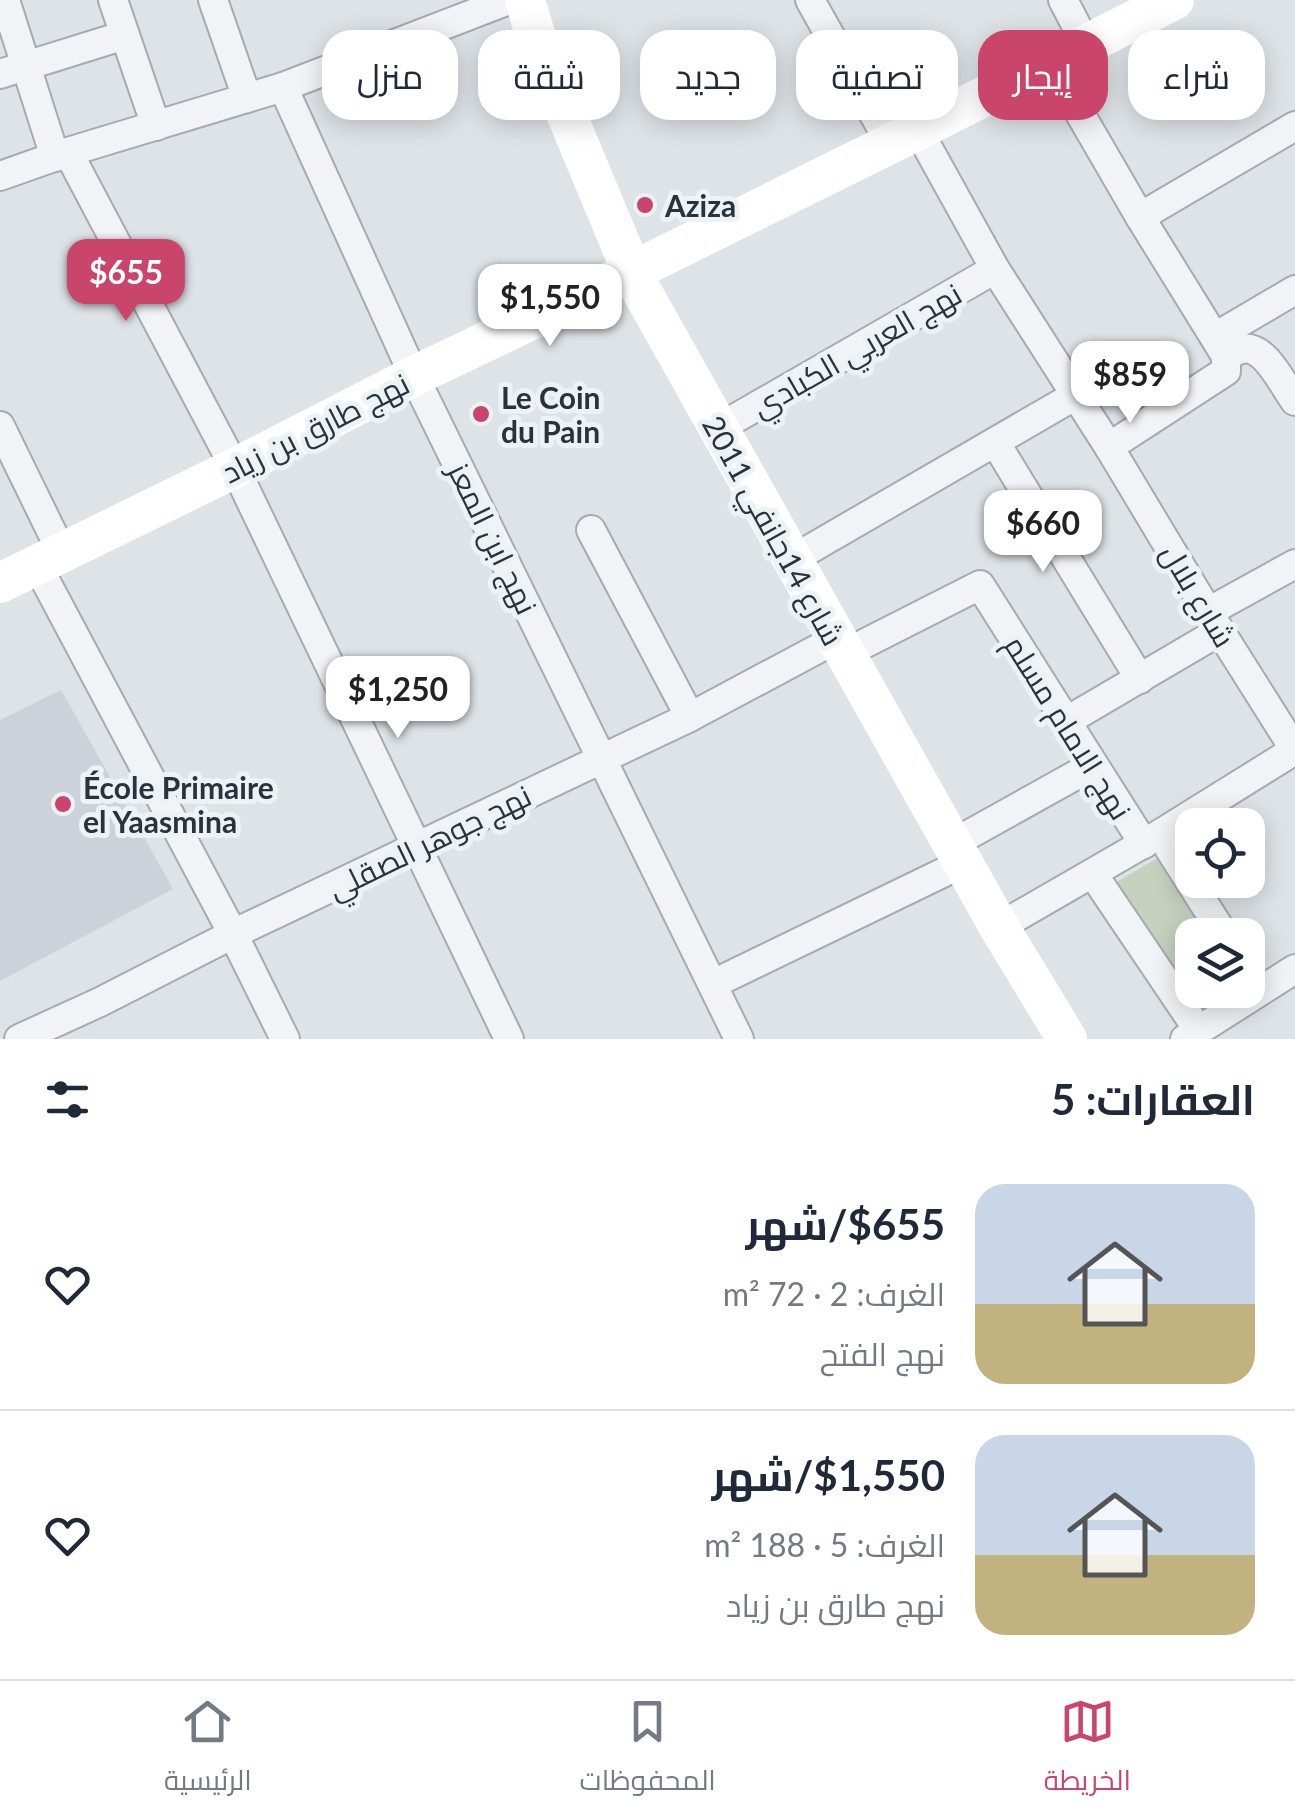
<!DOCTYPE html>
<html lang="ar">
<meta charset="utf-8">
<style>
:root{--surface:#fff;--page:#f2f2f3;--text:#1f2937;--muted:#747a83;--line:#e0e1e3;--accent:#ca456c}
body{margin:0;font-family:Lato,Cairo,sans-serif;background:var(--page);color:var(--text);direction:rtl;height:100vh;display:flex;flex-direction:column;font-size:38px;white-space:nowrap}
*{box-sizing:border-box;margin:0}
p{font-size:32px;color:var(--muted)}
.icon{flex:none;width:55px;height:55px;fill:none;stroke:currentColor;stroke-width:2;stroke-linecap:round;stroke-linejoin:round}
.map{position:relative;height:1039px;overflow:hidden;direction:ltr}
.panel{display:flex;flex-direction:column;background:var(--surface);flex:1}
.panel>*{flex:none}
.top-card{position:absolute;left:30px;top:30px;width:1235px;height:90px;direction:rtl;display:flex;gap:20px}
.fabs{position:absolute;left:1175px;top:808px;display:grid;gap:20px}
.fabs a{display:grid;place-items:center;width:90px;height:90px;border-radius:20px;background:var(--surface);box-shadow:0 5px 25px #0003;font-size:50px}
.price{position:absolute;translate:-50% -85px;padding:0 22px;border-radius:20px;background:#fff;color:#222;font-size:32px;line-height:65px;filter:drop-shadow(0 2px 5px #0008)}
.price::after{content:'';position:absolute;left:50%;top:60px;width:30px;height:22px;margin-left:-15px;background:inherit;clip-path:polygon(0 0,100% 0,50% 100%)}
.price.active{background:var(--accent);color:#fff}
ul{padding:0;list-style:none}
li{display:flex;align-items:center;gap:30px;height:250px;padding:0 40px}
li+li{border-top:2px solid var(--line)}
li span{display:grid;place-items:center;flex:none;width:280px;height:200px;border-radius:30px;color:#555}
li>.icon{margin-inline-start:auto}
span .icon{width:120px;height:120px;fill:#fffc;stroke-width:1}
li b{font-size:42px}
h2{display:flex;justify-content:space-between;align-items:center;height:120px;padding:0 40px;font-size:42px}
.pill{padding:0 35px;border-radius:30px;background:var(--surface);box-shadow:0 5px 25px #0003;font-size:35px;line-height:90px}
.pill.active{background:var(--accent);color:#fff}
.tabs{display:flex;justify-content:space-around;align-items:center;height:140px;border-top:2px solid var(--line);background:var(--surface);font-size:28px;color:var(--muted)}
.tabs a{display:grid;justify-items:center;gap:5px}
.tabs .active{color:var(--accent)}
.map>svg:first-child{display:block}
.built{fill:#ccd2d9}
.green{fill:#c6d1bf}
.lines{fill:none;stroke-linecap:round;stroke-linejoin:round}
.street-casing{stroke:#a4abb1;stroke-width:32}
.street{stroke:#f1f3f6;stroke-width:28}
.secondary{stroke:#fff;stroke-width:40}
.poi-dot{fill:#ca456c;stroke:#edf2f5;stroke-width:4}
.labels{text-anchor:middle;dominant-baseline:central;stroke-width:10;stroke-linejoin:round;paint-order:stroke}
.poi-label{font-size:30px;font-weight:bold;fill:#28333e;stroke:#edf2f5;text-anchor:start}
.street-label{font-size:30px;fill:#28333e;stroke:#edf2f5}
</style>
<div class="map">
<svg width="1295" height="1039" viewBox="0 0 1295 1039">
<rect width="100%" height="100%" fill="#dee3e7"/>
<!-- built -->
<polygon class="built" points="61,690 173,889 0,981 0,720"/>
<!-- green -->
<polygon class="green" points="1161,856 1207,935 1192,935 1192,990 1229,990 1184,1017 1108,887"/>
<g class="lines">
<!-- street casing -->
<g class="street-casing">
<g id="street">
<polyline points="5,0 55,157"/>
<polyline points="113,0 156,126"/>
<polyline points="213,0 247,98"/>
<polyline points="810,0 890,143"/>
<polyline points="1063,0 1086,44"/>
<polyline points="1050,62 1140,217 1226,356 1226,371 1109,447"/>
<polyline points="0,74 125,35"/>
<polyline points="283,87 414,376 739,1039"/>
<polyline points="918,130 995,269 1109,447 1208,612 1295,750"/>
<polyline points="68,152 235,468 509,1039"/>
<polyline points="0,176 68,152 283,87 509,0"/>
<polyline points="1140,217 1295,126"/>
<polyline points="1215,337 1295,290"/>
<path d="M1226,356C1231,354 1236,350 1242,349C1265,344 1283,385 1295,401"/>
<polyline points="0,426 62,553"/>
<polyline points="717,429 995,269"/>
<polyline points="995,442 1140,679"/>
<polyline points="591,530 690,717"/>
<polyline points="793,559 1076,395"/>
<polyline points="37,565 233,934 285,1039"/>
<polyline points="1208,612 1295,564"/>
<polyline points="844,654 980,585 1144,844"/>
<polyline points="1065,722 1220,631"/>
<polyline points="1160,834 1224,935"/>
<polyline points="952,844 1092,766"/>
<polyline points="1093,874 1199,1031"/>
<polyline points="999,927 1160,834 1295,750"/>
<polyline points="713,984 963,863"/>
<polyline points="19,1039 100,1002 233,934 690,717 836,639"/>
<polyline points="1185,1039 1295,969"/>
</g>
</g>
<!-- street -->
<use href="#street" class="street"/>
<!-- secondary -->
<g class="secondary">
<polyline points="525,0 540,51 623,250 631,272 999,927 1067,1039"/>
<polyline points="0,583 235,468 414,376 631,272 918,130 1174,0"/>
</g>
</g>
<!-- markers -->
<g class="poi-dot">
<circle cx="645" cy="205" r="10"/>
<circle cx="481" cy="414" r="10"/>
<circle cx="63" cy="804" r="10"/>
</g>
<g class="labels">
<!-- poi labels -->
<g class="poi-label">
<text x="665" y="205">Aziza</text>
<text x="501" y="397">Le Coin<tspan x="501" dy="34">du Pain</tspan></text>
<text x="83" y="787">École Primaire<tspan x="83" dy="34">el Yaasmina</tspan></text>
</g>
<!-- street labels -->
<g class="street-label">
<text transform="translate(856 349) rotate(-30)">نهج العربي الكبادي</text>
<text transform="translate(315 427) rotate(-27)">نهج طارق بن زياد</text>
<text transform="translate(774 530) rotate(61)">شارع 14جانفي 2011</text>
<text transform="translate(494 538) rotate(64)">نهج ابن المعز</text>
<text transform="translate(1199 595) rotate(59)">شارع بلال</text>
<text transform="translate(1069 727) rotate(58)">نهج الامام مسلم</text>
<text transform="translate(429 841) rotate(-26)">نهج جوهر الصقلي</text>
</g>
</g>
</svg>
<div class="fabs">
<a><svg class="icon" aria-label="locate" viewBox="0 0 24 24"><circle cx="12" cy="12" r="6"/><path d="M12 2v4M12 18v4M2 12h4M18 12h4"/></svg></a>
<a><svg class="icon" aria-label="layers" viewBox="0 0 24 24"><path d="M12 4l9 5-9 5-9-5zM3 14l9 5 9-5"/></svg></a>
</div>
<b class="price active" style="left:126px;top:324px">$655</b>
<b class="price" style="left:550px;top:349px">$1,550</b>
<b class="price" style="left:1130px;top:426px">$859</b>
<b class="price" style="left:1043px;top:575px">$660</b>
<b class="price" style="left:398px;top:741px">$1,250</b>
<div class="top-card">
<a class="pill">شراء</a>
<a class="pill active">إيجار</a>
<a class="pill">تصفية</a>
<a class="pill">جديد</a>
<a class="pill">شقة</a>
<a class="pill">منزل</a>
</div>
</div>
<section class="panel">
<h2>العقارات: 5<svg class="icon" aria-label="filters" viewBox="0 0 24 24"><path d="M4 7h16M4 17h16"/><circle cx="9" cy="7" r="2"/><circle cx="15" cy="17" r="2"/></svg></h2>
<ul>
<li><span style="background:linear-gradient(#c9d6e8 60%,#c2b280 0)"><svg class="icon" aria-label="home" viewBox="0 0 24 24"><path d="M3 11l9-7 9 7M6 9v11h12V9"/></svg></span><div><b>$655/شهر</b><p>الغرف: 2 · 72 m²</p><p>نهج الفتح</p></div><svg class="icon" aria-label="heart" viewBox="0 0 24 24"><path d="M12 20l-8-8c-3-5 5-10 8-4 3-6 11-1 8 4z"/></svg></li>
<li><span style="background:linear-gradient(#c9d6e8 60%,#c2b280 0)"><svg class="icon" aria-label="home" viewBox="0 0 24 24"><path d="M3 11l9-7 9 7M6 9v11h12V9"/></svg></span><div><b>$1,550/شهر</b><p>الغرف: 5 · 188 m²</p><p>نهج طارق بن زياد</p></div><svg class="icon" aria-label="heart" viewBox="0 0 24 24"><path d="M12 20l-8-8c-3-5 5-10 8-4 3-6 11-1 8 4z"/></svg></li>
</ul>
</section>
<nav class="tabs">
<a class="active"><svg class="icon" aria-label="map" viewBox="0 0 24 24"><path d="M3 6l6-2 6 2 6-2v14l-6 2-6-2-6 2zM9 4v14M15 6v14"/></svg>الخريطة</a>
<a><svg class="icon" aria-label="saved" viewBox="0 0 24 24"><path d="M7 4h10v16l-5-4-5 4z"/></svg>المحفوظات</a>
<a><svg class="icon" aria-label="home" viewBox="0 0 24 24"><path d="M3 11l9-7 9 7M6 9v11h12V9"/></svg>الرئيسية</a>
</nav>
